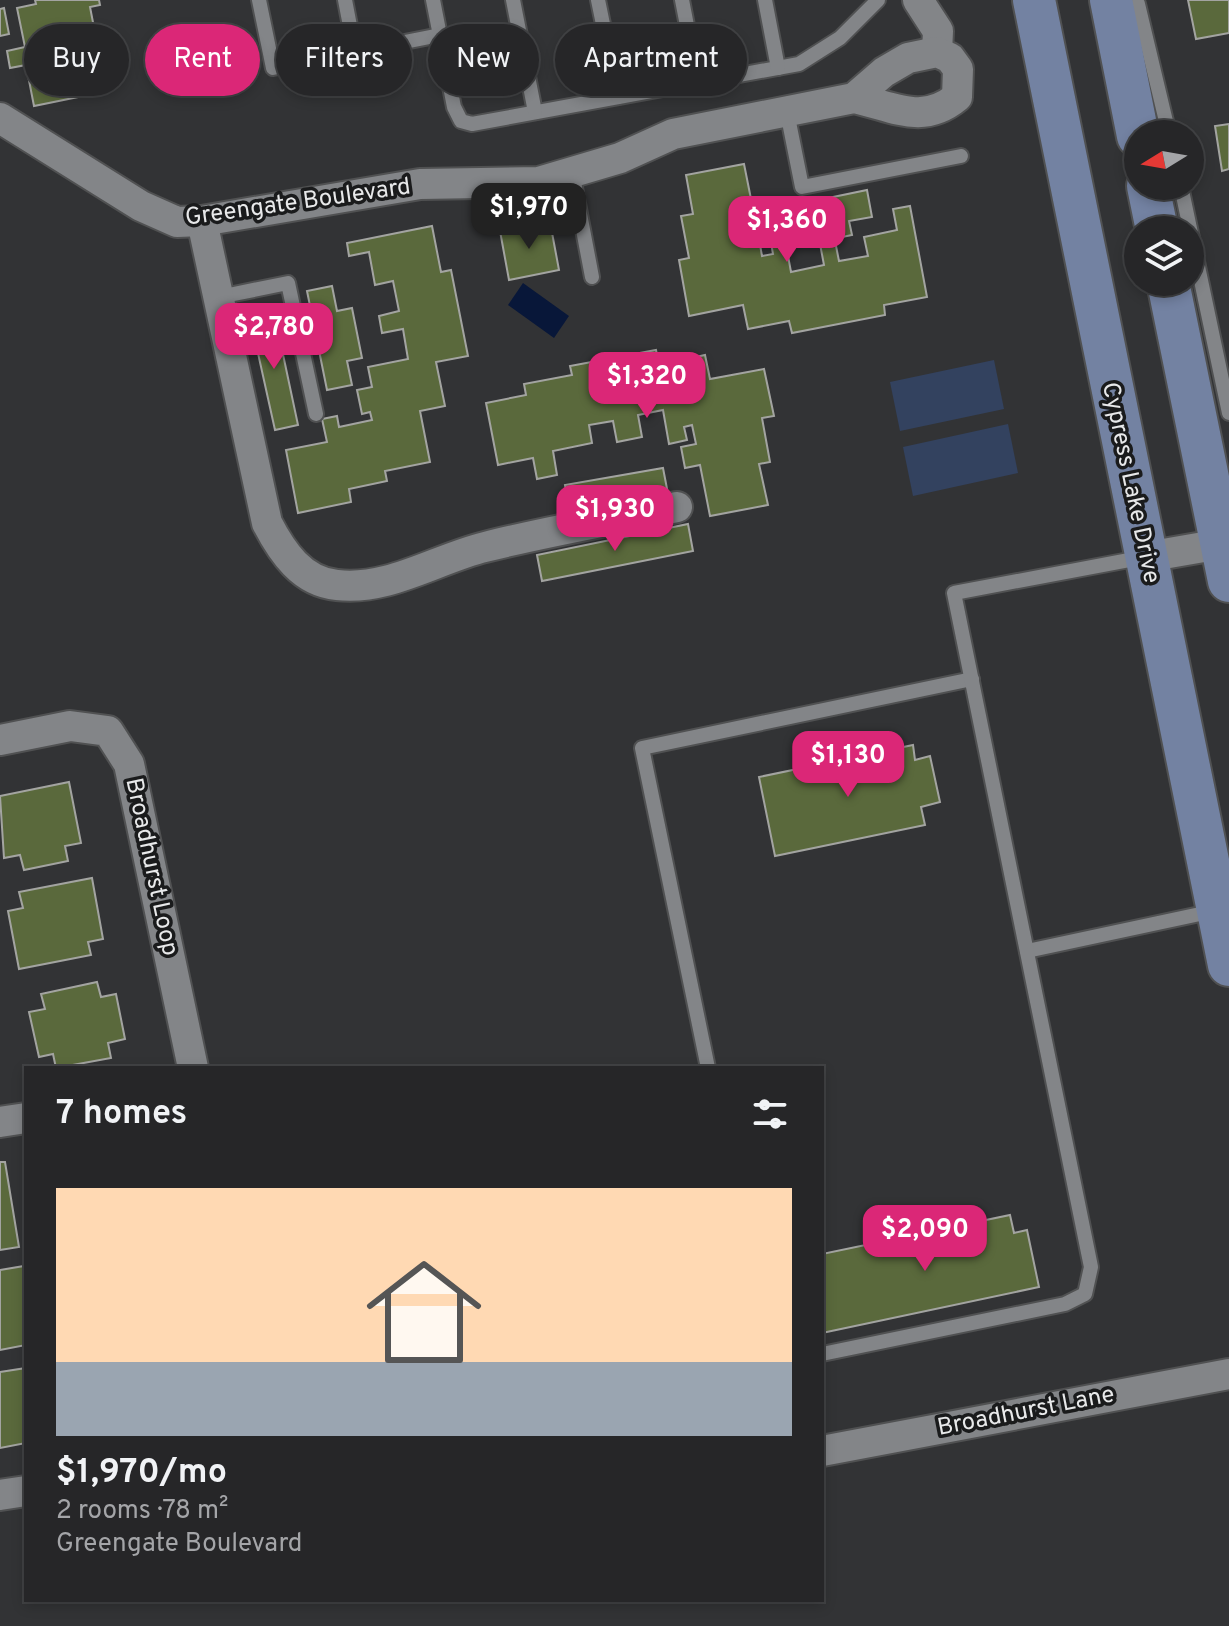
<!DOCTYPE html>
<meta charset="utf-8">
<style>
:root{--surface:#262628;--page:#323234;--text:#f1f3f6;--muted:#a4a5a8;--line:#424345;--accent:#db2777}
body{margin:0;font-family:Overpass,sans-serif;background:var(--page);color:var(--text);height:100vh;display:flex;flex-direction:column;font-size:30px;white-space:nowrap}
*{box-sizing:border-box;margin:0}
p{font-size:26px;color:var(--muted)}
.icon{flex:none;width:44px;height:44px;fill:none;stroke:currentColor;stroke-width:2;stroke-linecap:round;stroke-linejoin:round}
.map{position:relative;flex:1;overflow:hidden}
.side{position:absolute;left:24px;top:1066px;width:800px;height:536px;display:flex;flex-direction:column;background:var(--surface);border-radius:0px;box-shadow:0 4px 12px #0003,0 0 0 2px var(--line)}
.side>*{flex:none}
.hud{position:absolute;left:24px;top:24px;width:800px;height:72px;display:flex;gap:16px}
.needle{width:52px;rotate:259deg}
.controls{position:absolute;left:1124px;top:120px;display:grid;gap:16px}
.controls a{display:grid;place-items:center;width:80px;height:80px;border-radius:50%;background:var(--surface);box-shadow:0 4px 12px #0003,0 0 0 2px var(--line);font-size:40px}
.price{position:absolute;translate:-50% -68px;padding:0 18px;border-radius:16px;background:var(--accent);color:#fff;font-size:26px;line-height:52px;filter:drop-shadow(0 2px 4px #0008)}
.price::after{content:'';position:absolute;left:50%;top:48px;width:24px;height:18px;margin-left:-12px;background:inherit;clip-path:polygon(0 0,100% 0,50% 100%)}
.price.selected{background:#222;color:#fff}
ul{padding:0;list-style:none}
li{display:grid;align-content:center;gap:16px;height:424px;padding:0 32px}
li span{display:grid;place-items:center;height:248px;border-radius:0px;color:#555}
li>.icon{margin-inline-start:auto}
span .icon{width:144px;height:144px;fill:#fffc;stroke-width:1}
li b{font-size:34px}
h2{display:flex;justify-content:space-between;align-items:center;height:96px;padding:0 32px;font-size:34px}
.tag{padding:0 28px;border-radius:36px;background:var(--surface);box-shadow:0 4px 12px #0003,0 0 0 2px var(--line);font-size:28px;line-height:72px}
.tag.selected{background:var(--accent);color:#fff}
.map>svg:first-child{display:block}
.green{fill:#33425f}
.water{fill:#081739}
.building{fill:#5a693c;stroke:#a3a4a1;stroke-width:2}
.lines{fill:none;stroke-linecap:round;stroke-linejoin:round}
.lane-casing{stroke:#505152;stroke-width:18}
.street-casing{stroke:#505152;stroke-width:34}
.secondary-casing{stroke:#505152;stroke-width:46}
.lane{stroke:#838588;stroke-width:14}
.street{stroke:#838588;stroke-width:30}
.secondary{stroke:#7382a2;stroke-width:42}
.labels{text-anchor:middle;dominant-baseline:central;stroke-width:7;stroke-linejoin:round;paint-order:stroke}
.street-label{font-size:24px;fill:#e8e9ea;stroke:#1a1b1c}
</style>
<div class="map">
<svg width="1229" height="1626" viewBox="0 0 1229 1626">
<rect width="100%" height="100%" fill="#323335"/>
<!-- green -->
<g class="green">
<polygon points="994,360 1004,409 900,431 890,382"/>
<polygon points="1008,424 1018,473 913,496 903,447"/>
</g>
<!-- water -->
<polygon class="water" points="523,283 569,316 554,338 508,305"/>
<!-- building -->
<g class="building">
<polygon points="35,0 99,0 100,5 90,7 99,53 90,54 98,93 34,106 26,65 10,68 7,51 25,47 17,8 36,4"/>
<polygon points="1188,0 1229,0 1229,33 1196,39"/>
<polygon points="4,8 9,34 0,36 0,9"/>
<polygon points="1229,124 1229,169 1222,171 1215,126"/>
<polygon points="744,164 754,214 767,211 770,225 757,228 762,256 773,254 770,237 784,234 791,272 824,265 820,244 835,241 839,261 868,256 864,237 897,230 893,209 910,206 927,297 884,305 885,315 792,333 789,321 748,329 743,305 689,316 679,260 689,258 681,216 693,214 686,175"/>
<polygon points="867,190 872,217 849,221 852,235 803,245 800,230 775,236 770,210"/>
<polygon points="550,222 559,270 509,280 500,231"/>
<polygon points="432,226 441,272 451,270 468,356 436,362 445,406 420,411 430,462 385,471 387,481 349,489 351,502 298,513 286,450 327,442 322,419 337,416 339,427 372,420 370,412 362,414 357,390 372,387 368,367 408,359 403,329 382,333 379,316 399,311 393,281 375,285 369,252 349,256 347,243"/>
<polygon points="332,286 337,311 352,308 362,358 347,361 352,385 327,390 307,291"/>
<polygon points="274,312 298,425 275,430 250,317"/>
<polygon points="656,350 659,365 705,355 710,379 764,369 774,416 762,418 770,462 759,464 768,505 710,516 700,465 685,468 681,447 696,444 692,425 684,427 687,440 669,444 663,410 638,415 642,437 617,442 613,421 589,425 592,443 553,451 557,475 537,479 533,458 498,465 486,403 526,395 524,384 572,375 570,366"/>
<polygon points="663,468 668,494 570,511 565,485"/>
<polygon points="688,524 693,551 542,581 537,555"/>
<polygon points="913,745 915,760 930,756 940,802 921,807 925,825 775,856 759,777"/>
<polygon points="69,782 81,843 65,846 68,861 24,870 20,855 4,858 0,796"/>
<polygon points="92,878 103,939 88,942 91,955 19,969 8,911 23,908 19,892"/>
<polygon points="97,982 101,997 116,994 125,1039 108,1043 111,1058 56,1068 53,1054 39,1057 29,1012 45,1009 41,994"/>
<polygon points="0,1162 5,1162 19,1247 0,1250"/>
<polygon points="1010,1215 1014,1233 1027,1230 1039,1287 822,1333 822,1254"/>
<polygon points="24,1266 26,1345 0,1350 0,1270"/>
<polygon points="26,1368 26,1443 0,1448 0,1372"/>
</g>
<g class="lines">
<!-- lane casing -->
<g class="lane-casing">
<g id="lane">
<polyline points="259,0 273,68 440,35"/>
<polyline points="345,0 355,52"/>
<polyline points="433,0 454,107 461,121 472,124 799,64 840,38 878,0"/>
<polyline points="513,0 535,112"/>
<polyline points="598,0 618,97"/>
<polyline points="682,0 698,82"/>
<polyline points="765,0 778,68"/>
<polyline points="1138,4 1169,134"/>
<polyline points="787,112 802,187 961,156"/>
<polyline points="572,172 592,277"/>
<polyline points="1181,186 1229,413"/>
<polyline points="219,297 288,283 316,414"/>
<polyline points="1027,951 1214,911"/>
<polyline points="708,1068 642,748 972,679"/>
<polyline points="822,1354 1065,1304 1085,1294 1091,1267 954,593 1145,557"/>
</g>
</g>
<!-- street casing -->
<g class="street-casing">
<g id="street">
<polyline points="918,0 938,31 937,52"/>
<path d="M0,118L141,206L177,222L202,221L420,184L539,182L620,158L673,134L854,98L884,72L908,58L937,52L950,58L958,69L957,97C922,126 893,106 854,98"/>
<path d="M202,221L267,523C282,552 302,582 337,585C389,591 436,559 485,547C548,531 613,520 677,507"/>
<polyline points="1146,557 1221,544"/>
<polyline points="0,740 70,726 108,731 129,764 193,1068"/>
<polyline points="0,1122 26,1118"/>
<polyline points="822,1451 1229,1374"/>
<polyline points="0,1495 26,1491"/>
</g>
</g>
<!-- secondary casing -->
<g class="secondary-casing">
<g id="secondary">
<polyline points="1034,0 1229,965"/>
<polyline points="1111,0 1138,136"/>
<polyline points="1148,186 1157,230"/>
<polyline points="1168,282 1229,581"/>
</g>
</g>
<!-- lane -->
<use href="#lane" class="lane"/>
<!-- street -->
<use href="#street" class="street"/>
<!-- secondary -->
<use href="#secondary" class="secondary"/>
</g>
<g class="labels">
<!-- street labels -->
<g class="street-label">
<text transform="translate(298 203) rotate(-8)">Greengate Boulevard</text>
<text transform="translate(1130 483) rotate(78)">Cypress Lake Drive</text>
<text transform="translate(151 867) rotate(78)">Broadhurst Loop</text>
<text transform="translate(1026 1412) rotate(-11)">Broadhurst Lane</text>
</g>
</g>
</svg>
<div class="controls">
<a><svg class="needle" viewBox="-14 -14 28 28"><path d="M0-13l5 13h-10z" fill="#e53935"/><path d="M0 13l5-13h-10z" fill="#a4a5a8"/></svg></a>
<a><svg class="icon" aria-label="layers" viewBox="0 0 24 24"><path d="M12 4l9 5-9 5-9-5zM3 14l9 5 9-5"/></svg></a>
</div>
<b class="price selected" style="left:529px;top:251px">$1,970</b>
<b class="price" style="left:787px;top:264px">$1,360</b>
<b class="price" style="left:274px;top:371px">$2,780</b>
<b class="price" style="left:647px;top:420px">$1,320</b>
<b class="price" style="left:615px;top:553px">$1,930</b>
<b class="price" style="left:848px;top:799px">$1,130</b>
<b class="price" style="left:925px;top:1273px">$2,090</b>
<div class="hud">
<a class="tag">Buy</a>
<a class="tag selected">Rent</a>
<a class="tag">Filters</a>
<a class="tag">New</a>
<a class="tag">Apartment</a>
</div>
<section class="side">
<h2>7 homes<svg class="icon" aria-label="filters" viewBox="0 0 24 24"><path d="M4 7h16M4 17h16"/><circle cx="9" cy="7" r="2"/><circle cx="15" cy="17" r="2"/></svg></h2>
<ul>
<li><span style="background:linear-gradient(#ffd9b3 70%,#9aa5b1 0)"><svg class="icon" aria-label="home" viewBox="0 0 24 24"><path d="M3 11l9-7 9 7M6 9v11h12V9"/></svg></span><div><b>$1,970/mo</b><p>2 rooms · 78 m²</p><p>Greengate Boulevard</p></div></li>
</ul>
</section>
</div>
